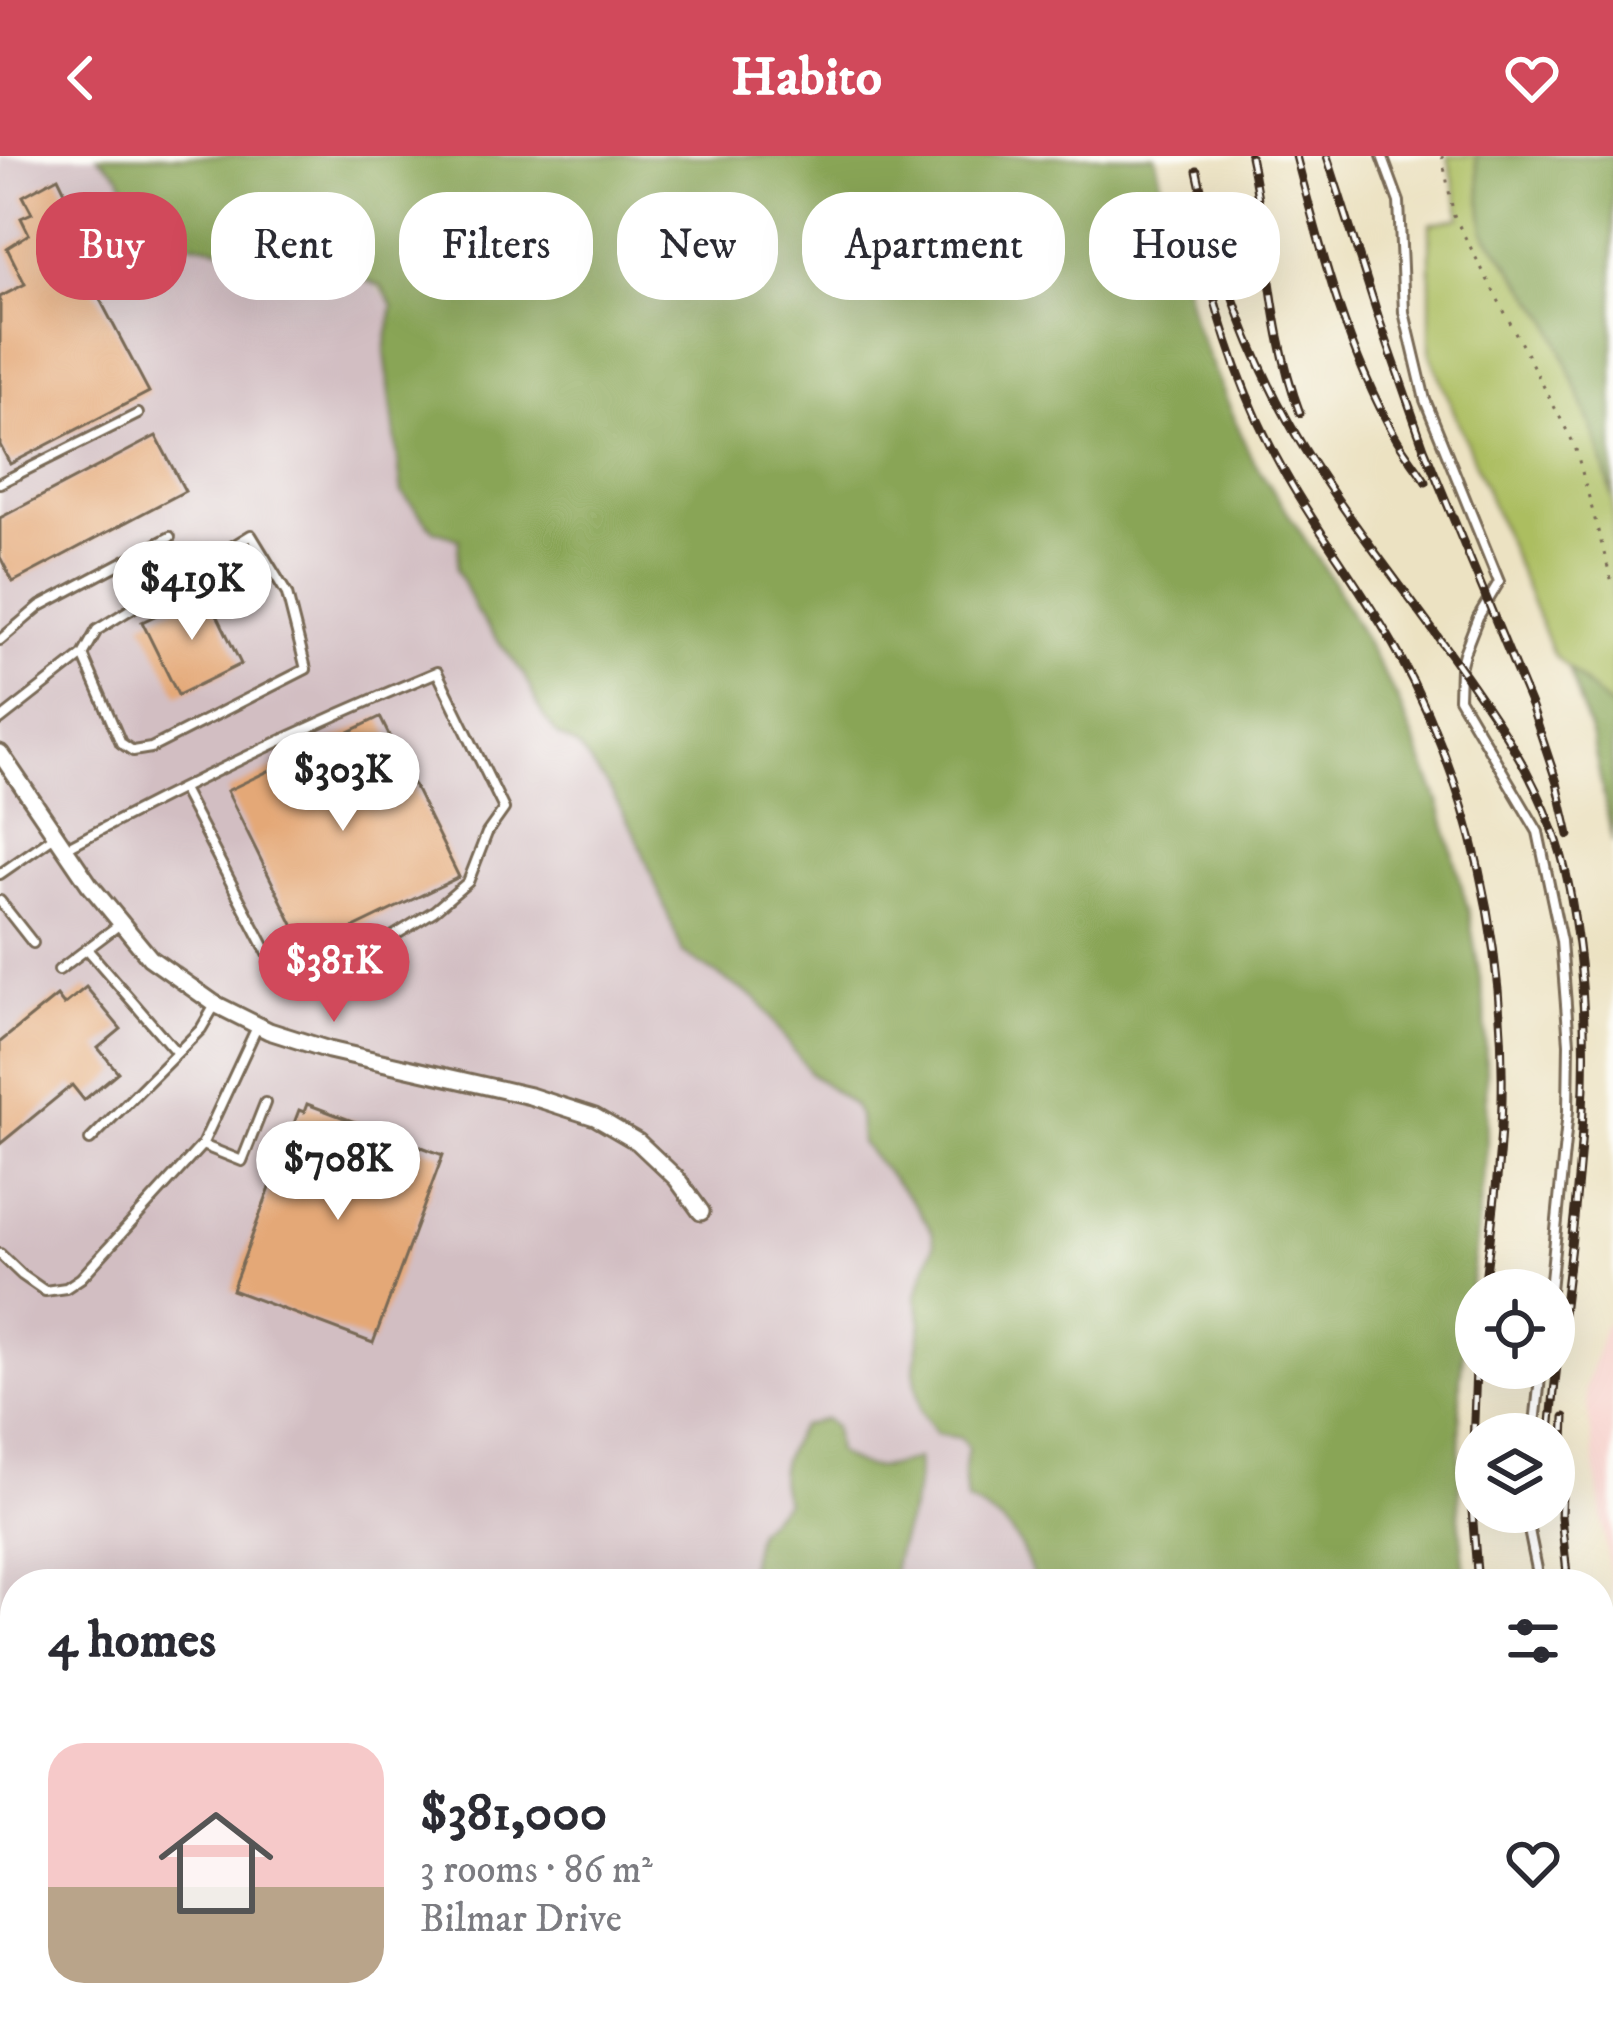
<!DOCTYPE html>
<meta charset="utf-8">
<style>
:root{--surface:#fff;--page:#f7f7f7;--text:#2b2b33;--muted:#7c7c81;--line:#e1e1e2;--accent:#d1495b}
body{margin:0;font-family:"IM FELL DW Pica",serif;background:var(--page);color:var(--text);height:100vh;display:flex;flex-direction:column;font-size:45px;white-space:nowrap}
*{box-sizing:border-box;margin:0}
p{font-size:39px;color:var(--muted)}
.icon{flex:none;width:66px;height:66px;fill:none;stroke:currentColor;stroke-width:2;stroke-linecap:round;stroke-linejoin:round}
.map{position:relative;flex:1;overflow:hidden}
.side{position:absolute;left:0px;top:1413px;width:1614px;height:468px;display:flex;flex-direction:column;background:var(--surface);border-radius:48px 48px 0 0;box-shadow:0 12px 48px #0002}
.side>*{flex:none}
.top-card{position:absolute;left:36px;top:36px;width:1542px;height:108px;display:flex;gap:24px}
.tools{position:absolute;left:1455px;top:1113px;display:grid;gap:24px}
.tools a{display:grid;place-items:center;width:120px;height:120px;border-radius:50%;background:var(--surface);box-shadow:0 12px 48px #0002;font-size:60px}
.price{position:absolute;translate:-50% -102px;padding:0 27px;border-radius:42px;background:#fff;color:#222;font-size:39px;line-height:78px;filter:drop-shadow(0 3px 6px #0008)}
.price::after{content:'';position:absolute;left:50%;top:72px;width:36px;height:27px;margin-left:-18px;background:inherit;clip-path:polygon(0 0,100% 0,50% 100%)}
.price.on{background:var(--accent);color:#fff}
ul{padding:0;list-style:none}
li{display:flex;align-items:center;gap:36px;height:300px;padding:0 48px}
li+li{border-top:3px solid var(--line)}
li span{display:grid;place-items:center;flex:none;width:336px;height:240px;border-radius:36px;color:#555}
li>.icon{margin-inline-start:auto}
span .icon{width:144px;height:144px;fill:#fffc;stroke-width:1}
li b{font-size:51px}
h2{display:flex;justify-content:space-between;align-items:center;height:144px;padding:0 48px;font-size:51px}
.chip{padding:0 42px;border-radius:48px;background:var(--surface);box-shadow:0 12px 48px #0002;font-size:42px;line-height:108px}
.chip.on{background:var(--accent);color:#fff}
header{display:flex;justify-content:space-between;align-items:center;height:156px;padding:0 48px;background:var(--accent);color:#fff;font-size:54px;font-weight:700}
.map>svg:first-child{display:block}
.built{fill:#f7d0cb}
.industrial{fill:#d2bec2}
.green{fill:#acbe61;stroke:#747440;stroke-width:3}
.forest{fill:#89a557;stroke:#62683a;stroke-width:3}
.building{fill:#e4a877}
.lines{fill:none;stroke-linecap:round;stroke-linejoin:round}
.lane-casing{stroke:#796a57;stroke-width:14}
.street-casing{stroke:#796a57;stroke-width:21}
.secondary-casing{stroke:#796a57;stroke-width:27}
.path{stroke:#796a57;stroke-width:3;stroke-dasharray:3 9;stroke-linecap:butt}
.lane{stroke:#fff;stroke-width:8}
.street{stroke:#fff;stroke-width:15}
.secondary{stroke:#fff;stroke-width:21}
.rail-casing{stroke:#3b2a1e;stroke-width:9}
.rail{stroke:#fdfcf7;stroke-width:4.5;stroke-dasharray:14;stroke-linecap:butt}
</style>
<header><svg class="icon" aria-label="back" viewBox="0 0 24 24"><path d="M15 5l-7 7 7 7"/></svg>Habito<svg class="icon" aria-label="heart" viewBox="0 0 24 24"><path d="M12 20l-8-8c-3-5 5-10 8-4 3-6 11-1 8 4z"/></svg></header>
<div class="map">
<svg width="1613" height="1881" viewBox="0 0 1613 1881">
<rect width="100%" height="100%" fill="#fdfcf7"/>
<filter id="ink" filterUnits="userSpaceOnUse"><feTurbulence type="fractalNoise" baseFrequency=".00833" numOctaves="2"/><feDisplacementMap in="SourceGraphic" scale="24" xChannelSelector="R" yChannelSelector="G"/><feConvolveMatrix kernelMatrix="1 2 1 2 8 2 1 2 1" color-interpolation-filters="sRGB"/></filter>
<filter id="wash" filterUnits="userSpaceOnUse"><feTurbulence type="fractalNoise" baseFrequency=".004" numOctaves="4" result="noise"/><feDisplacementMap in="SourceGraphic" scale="48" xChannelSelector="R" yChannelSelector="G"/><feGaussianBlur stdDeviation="2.7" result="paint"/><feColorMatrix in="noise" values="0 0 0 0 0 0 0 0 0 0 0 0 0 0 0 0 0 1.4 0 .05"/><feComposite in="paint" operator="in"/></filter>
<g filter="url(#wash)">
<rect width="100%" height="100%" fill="#ece2c2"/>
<!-- built -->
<g class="built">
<polygon points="1613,1162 1613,1445 1585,1233 1604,1170"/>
<polygon points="0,1535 15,1540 15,1685 0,1677"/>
<polygon points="277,1866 527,1866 521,1881 291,1881"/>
</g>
<!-- industrial -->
<polygon class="industrial" points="0,0 266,0 1172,1070 1100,1428 15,1428 15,1540 0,1535"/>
<!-- green -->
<polygon class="green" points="1448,0 1476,0 1484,75 1550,164 1598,287 1613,343 1613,554 1553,498 1430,197 1430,68 1461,61"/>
<!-- forest -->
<g class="forest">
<path d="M98,0H1155L1194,167L1251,301L1332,424L1397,542L1439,646L1469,757L1485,853L1487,991L1460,1223L1459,1360L1466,1428H1035C1023,1384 1008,1365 967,1345L964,1318L968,1291L961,1282L936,1278L921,1256L914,1215L922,1167L916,1141L934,1088L932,1075L916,1050L861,987L859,960L853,949L810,917L758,844L683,797L636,679L609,632L579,592L558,579L543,560L523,517L477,457L457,413L459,383L434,374L402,337L385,195L393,150L381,130L336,114L262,112L220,92L150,80L119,19Z"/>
<polygon points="1476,0 1613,0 1613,343 1598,287 1550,164 1484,75"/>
<polygon points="1568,512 1613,554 1613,687 1592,582"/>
<path d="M825,1263L834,1271L837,1296C868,1319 881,1313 917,1303C922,1347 894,1384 892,1428H745L757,1374L786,1345C772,1316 786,1295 801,1270Z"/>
<polygon points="15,1468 15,1551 0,1544 0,1472"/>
<polygon points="0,1702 15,1711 15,1866 249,1866 265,1881 0,1881"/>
<polygon points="1599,1761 1613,1778 1613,1881 484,1881 478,1866 1599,1866"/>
</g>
<g id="blocks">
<!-- building -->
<g class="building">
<polygon points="58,21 72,50 78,46 85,59 79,62 94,91 77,100 149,236 10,308 0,289 0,141 25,128 7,92 29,78 21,62 32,57 23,40"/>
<polygon points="156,280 185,335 13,426 0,401 0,362"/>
<polygon points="206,436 241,508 178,539 142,466"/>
<polygon points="380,561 459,721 306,795 227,635"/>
<polygon points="86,831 121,873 98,892 118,916 84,944 72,929 0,988 0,886 57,840 64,849"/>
<polygon points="307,948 443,999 373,1187 232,1134 299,954 304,956"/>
<polygon points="3,1577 15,1582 15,1617 0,1612 0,1585"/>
<polygon points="357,1866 412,1866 395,1881 370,1881"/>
</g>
</g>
</g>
<g filter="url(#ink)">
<use href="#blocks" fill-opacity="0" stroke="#796a57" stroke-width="3"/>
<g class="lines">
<!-- lane casing -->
<g class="lane-casing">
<g id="lane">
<polyline points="1382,0 1399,46 1404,156 1425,244 1499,426 1478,461 1464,497 1460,512 1459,542 1538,676 1561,785 1569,887 1568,955 1550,1134"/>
<polyline points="0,327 138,258"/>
<polyline points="0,484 40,450 170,381"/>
<polyline points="0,564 83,499 97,474 251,379 287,438 306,513 151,592 133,595 121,587 83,499"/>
<path d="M66,692C187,627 311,568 437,516L504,653L487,677L468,726L434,755L350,807L310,825L276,813L182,633"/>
<polyline points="0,718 56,679"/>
<polyline points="0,745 33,787"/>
<polyline points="87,793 176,896"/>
<polyline points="59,814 120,768"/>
<polyline points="90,984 201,873 215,849"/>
<polyline points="202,989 242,1005 265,947"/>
<polyline points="0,1098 22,1119 45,1135 66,1132 81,1122 202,989 257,871"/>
<polyline points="1534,1278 1541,1212"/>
<polyline points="1530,1356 1529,1374 1540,1428"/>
<polyline points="0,1566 15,1571"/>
<polyline points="1599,1618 1613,1649"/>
<polyline points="0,1635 15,1642"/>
<polyline points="340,1866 354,1881"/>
</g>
</g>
<!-- street casing -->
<g class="street-casing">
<polyline id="street" points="0,597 89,728 150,802 215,848 269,875 329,894 530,940 595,961 638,986 677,1023 701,1056"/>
</g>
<!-- secondary casing -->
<g class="secondary-casing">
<g id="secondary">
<polyline points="0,1677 15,1685"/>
<polyline points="277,1866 291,1881"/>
</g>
</g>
<!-- path -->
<polyline class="path" points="1442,0 1454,60 1575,290 1613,430"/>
<!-- lane -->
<use href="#lane" class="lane"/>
<!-- street -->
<use href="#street" class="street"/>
<!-- secondary -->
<use href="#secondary" class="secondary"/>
<!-- rail casing -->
<g class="rail-casing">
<g id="rail">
<path d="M1250,0C1269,85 1269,175 1300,257"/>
<path d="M1296,0C1321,95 1346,193 1395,280C1404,296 1416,310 1426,326"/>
<polyline points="1327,0 1381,169 1424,292 1532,552 1557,627 1569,679"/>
<path d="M1197,15C1217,110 1253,210 1305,294C1351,368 1407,437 1458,509C1495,561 1531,613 1553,674C1567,710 1573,750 1578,789C1599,955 1564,1113 1550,1278"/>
<path d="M1201,91C1219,168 1243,243 1282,312C1317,376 1363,433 1398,497C1472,633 1505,789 1502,944C1501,1007 1491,1071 1484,1134"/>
<polyline points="1476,1212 1471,1342 1478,1428"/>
<polyline points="1565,1261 1561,1361 1568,1428"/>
<polyline points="1599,1544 1613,1580"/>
<polyline points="1599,1581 1613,1613"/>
<polyline points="1599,1739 1613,1760"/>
</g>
</g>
<!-- rail -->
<use href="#rail" class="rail"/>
</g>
</g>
</svg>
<div class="tools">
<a><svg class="icon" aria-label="locate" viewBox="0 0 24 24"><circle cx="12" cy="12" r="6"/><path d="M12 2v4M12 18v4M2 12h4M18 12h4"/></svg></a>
<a><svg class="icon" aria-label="layers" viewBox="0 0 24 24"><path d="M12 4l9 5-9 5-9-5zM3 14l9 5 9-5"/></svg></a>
</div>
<b class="price" style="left:192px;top:487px">$419K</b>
<b class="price" style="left:343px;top:678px">$303K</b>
<b class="price on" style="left:334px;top:869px">$381K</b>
<b class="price" style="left:338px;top:1067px">$708K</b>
<div class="top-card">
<a class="chip on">Buy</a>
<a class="chip">Rent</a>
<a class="chip">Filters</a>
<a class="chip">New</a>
<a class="chip">Apartment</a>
<a class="chip">House</a>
</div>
<section class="side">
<h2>4 homes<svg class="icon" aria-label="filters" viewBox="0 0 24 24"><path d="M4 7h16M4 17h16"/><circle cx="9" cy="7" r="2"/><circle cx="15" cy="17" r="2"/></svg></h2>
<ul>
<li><span style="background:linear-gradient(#f6c9c9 60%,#b9a48a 0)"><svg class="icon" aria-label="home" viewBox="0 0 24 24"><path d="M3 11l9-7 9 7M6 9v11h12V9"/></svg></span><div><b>$381,000</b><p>3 rooms · 86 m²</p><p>Bilmar Drive</p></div><svg class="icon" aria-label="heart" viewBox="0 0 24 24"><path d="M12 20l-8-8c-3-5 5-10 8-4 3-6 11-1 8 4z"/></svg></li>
</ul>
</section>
</div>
